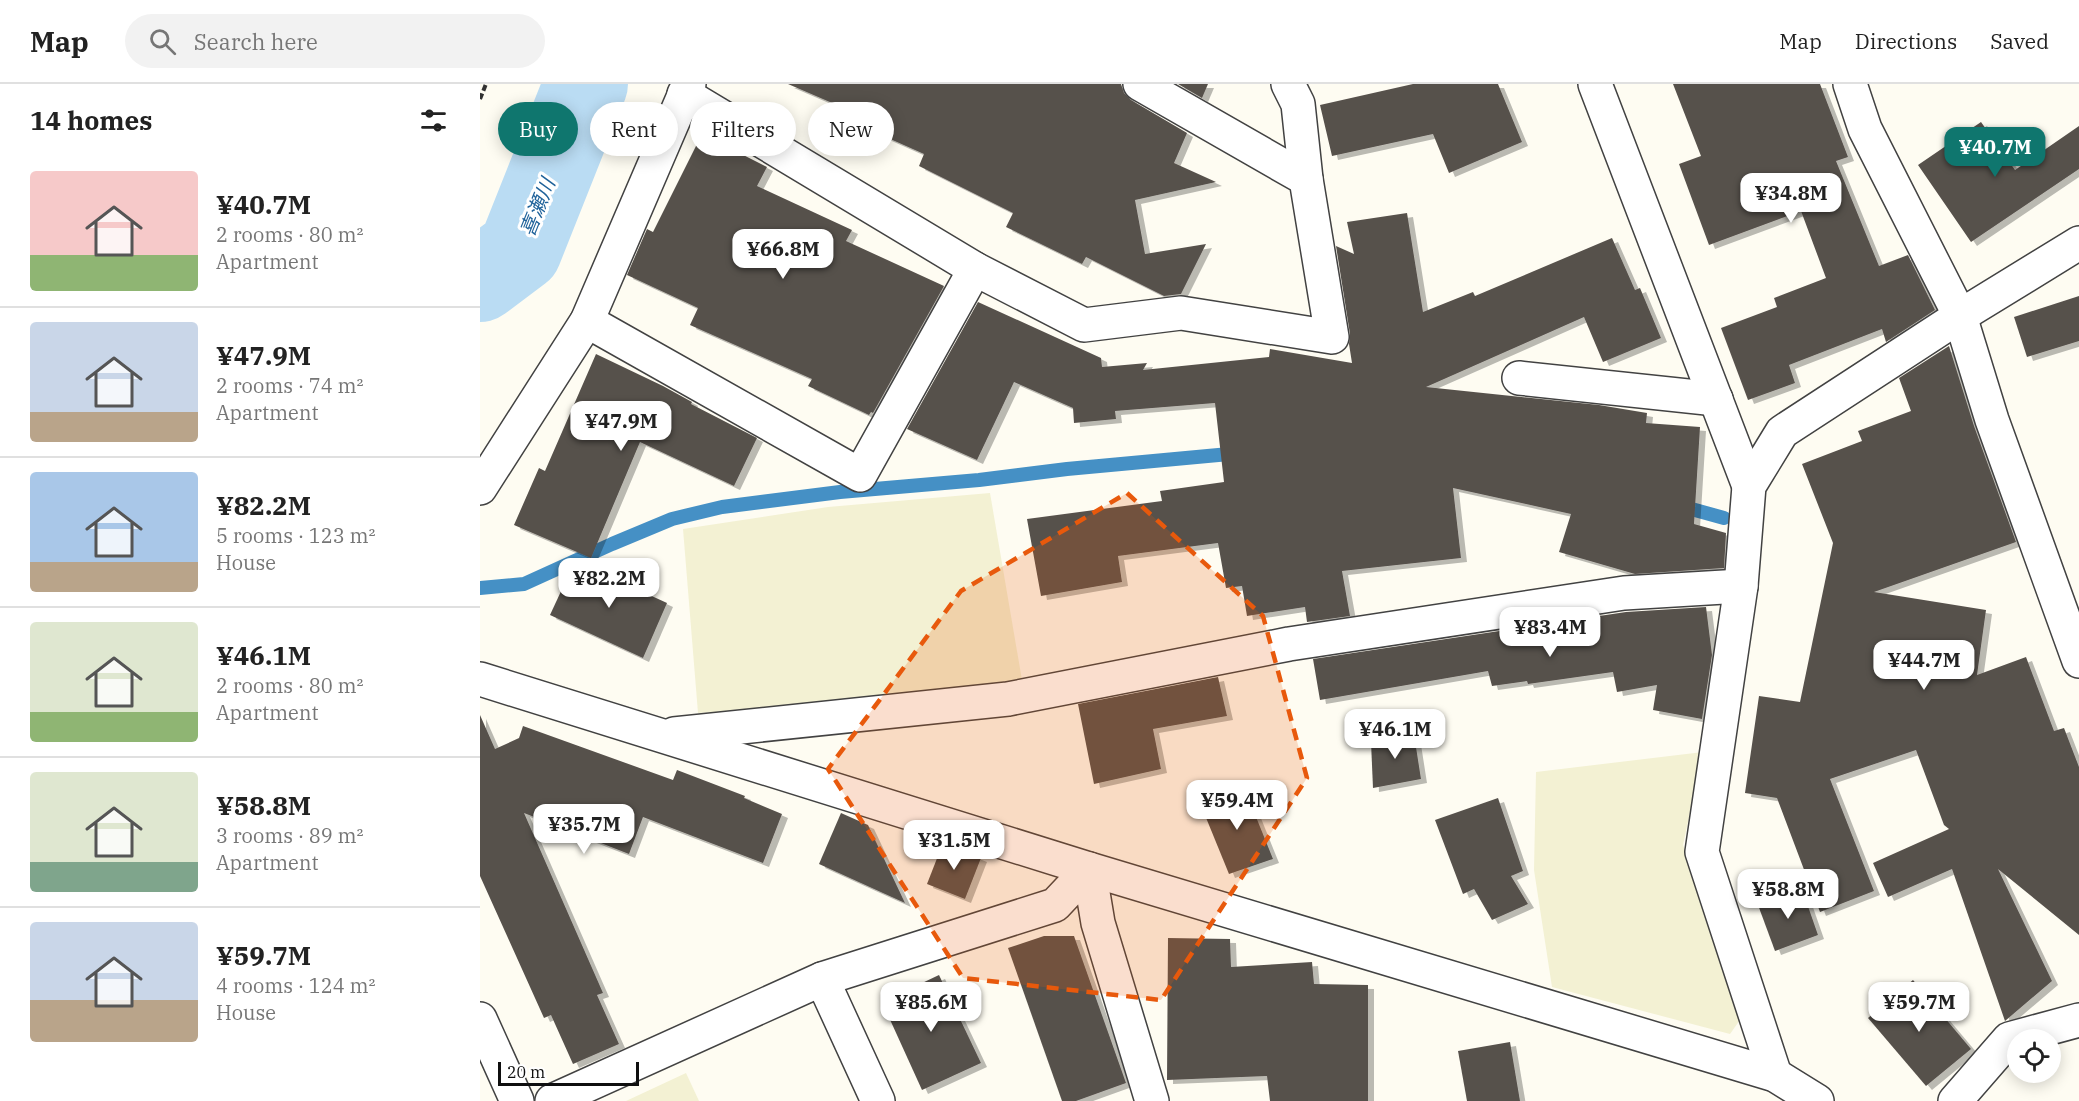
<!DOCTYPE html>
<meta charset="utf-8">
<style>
:root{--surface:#fff;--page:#f2f2f2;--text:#222;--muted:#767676;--line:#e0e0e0;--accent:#0f766e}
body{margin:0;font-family:"IBM Plex Serif","Noto Sans JP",serif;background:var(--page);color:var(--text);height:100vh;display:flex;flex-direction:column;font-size:22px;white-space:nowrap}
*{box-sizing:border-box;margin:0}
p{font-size:20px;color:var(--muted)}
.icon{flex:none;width:33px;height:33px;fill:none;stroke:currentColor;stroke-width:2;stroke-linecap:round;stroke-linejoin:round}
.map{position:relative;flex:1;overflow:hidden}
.panel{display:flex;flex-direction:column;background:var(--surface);width:480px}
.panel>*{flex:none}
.banner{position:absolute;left:18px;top:18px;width:570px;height:54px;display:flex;gap:12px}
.tools{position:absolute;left:1527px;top:945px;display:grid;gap:12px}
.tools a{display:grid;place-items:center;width:54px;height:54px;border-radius:50%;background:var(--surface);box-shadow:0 3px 15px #0003;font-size:30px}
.scale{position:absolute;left:18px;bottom:15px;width:141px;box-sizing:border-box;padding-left:6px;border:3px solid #0f0f0f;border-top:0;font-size:16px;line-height:21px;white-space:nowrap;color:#0f0f0f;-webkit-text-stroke:4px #fff;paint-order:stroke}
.price{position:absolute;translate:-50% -51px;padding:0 14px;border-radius:12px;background:#fff;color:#222;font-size:20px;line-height:39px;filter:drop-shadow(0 2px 3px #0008)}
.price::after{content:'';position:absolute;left:50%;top:36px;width:18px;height:14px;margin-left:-9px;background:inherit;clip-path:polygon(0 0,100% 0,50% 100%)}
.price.selected{background:var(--accent);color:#fff}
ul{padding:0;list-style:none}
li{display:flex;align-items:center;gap:18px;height:150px;padding:0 30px}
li+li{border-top:2px solid var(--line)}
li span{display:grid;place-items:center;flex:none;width:168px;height:120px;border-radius:6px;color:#555}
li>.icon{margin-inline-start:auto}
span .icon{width:72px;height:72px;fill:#fffc;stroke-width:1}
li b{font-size:26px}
h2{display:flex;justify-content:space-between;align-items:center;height:72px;padding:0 30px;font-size:26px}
.chip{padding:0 21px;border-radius:27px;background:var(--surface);box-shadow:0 3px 15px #0003;font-size:21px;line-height:54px}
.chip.selected{background:var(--accent);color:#fff}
header{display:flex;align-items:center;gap:36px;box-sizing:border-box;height:84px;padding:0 30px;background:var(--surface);border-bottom:2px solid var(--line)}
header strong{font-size:28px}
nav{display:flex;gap:33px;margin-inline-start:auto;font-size:21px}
.search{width:420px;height:54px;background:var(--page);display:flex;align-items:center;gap:15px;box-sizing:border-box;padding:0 21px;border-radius:33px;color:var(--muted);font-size:22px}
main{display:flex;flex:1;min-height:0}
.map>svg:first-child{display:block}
.farmland{fill:#f3f1d3}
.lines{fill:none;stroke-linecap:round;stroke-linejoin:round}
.stream{stroke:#4590c5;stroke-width:14}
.river{stroke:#badcf3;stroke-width:84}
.building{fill:#57514c;filter:url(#shadow)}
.minor-casing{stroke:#424242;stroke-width:36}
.path{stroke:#313131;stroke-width:4;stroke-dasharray:6 3;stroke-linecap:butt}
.minor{stroke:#fff;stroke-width:33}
.marked{fill:#e8590c;fill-opacity:0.2;stroke:#e8590c;stroke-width:4.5;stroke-dasharray:12 8;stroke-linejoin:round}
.labels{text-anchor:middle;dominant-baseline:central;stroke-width:6;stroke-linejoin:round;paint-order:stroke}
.water-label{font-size:20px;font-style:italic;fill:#1f629a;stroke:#fff}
</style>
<header>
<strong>Map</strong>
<div class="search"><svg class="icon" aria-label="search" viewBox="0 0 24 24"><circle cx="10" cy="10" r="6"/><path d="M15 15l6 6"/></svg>Search here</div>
<nav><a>Map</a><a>Directions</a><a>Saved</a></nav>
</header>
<main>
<section class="panel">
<h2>14 homes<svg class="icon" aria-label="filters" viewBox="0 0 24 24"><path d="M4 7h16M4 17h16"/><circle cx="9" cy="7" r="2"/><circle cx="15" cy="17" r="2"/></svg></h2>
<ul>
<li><span style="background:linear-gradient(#f6c9c9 70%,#8fb573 0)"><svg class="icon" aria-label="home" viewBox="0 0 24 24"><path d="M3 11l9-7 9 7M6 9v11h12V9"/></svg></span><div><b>¥40.7M</b><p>2 rooms · 80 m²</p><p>Apartment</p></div></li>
<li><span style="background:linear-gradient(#c9d6e8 75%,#b9a48a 0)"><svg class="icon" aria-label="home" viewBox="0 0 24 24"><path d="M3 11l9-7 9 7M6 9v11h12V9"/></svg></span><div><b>¥47.9M</b><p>2 rooms · 74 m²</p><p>Apartment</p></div></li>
<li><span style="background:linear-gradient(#a9c7e8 75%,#b9a48a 0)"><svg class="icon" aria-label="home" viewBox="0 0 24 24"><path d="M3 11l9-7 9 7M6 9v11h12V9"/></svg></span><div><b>¥82.2M</b><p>5 rooms · 123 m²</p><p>House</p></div></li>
<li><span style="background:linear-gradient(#dfe7d0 75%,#8fb573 0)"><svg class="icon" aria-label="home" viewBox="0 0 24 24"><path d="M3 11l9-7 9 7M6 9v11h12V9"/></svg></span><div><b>¥46.1M</b><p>2 rooms · 80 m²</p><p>Apartment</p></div></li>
<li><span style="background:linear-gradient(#dfe7d0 75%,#7fa58c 0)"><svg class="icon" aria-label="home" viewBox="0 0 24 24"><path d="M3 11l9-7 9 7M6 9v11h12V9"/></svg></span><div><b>¥58.8M</b><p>3 rooms · 89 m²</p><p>Apartment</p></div></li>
<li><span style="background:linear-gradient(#c9d6e8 65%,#b9a48a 0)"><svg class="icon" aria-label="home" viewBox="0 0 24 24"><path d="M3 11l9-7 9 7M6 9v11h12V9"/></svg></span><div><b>¥59.7M</b><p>4 rooms · 124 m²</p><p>House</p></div></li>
</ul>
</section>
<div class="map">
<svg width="1599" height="1017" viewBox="0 0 1599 1017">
<defs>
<filter id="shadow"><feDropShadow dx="6" dy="4" stdDeviation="0" flood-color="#0004"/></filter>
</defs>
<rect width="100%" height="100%" fill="#fefcf2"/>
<!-- farmland -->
<g class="farmland">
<polygon points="510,409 542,596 381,619 218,629 203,445 348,423"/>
<polygon points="1223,668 1203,761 1262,933 1250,950 1072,903 1054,786 1056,688"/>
<polygon points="206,989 219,1017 146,1017"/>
</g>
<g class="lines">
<!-- stream -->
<g class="stream">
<polyline points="1197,421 1244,434"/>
<polyline points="0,504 44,500 132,460 192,435 242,423 360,408 499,396 587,385 760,369"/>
</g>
<!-- river -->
<polyline class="river" points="0,196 40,166 106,0"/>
</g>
<!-- building -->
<g class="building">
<polygon points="308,0 641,0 644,9 651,16 707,49 694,79 736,98 655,116 665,170 726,160 701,210 684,212 606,173 602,180 526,143 533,129 439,82 444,70 390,46 394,37"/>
<polygon points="698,0 728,0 722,14"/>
<polygon points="933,0 1018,0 1042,58 969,89 953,50 852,72 840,21"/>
<polygon points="1193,0 1340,0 1368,73 1356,77 1399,182 1428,171 1455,226 1406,258 1402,245 1309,281 1315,299 1268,316 1241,244 1297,223 1294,214 1346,194 1321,127 1229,161 1199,80 1221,72"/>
<polygon points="1501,38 1535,86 1599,42 1599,85 1491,158 1438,81"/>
<polygon points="222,50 287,83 277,102 372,146 366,157 464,202 393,329 391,328 389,331 328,302 332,295 210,241 218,224 147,191 167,145 173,148"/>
<polygon points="927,129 943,228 993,208 995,212 1132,154 1155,206 1160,204 1181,254 1123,278 1104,233 946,303 1119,321 1167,329 1166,339 1220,343 1214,440 1246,449 1244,484 1155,490 1079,468 1091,430 973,404 981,474 862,487 870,532 827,538 825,523 767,532 762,502 746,504 738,459 638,472 642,498 561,512 547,435 682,417 680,407 744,398 735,319 635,327 636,335 594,339 593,324 534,298 497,376 427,345 498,218 621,274 622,283 667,279 663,286 789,273 790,265 872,279 869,260 870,250 856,162 874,170 867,138"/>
<polygon points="1599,212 1599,257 1547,273 1534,233"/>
<polygon points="1469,262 1494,342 1536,458 1394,508 1506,526 1497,591 1546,573 1574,647 1584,644 1599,683 1599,851 1518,785 1572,897 1525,937 1472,785 1408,813 1393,779 1469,745 1464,741 1436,666 1350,695 1394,807 1340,828 1297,714 1265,709 1279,612 1320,618 1353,459 1322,380 1382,357 1378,347 1431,327 1419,294"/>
<polygon points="116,270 183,302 212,318 211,320 277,354 254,402 160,358 111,474 34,441 59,384 65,387"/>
<polygon points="95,477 187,519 163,574 70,531"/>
<polygon points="1226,523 1232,571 1222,635 1173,626 1177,601 1137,608 1133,588 1048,600 1047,597 1012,602 1008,587 840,616 833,575 1146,528"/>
<polygon points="738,593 747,632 673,645 681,685 614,700 598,620"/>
<polygon points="0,631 15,665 39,654 43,642 193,696 197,686 265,712 264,714 302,730 283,779 163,733 149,770 44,729 123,909 117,911 139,960 93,980 71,931 64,934 0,792"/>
<polygon points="933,644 941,695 893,704 891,658"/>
<polygon points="764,703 793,775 749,790 720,719"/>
<polygon points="1018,714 1043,787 1031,792 1048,820 1012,836 994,805 983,810 955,736"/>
<polygon points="361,729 388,741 425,819 339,780"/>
<polygon points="463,759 501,774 485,815 447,800"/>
<polygon points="1322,805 1338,851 1295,867 1278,821"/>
<polygon points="564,852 594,852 646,999 596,1017 582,1017 528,864"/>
<polygon points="688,854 750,855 751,883 832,878 834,900 888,901 888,1017 790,1017 787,992 687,996"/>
<polygon points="459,891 501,979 442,1006 402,918"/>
<polygon points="1433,896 1491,965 1446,1002 1388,934"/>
<polygon points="1030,958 1040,1017 987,1017 978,967"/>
</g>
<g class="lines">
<!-- minor casing -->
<g class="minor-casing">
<g id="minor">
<polyline points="808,0 818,20 826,95"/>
<polyline points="1115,0 1269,402"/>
<polyline points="1370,0 1385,45 1480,232 1512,336 1599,577"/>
<polyline points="204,10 495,185 604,241 701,229 852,253 826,95 660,0"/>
<polyline points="107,237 380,391 495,185"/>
<polyline points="1039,294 1236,315"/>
<polyline points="0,404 107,237 209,0"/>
<polyline points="0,595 609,785 1295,991 1337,1017"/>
<polyline points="194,650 528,615 809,560 1144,509 1261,502"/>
<polyline points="342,895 398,1017"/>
<polyline points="0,935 37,1017"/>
<polyline points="1295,991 1222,768 1261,502 1269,402 1302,348 1480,232 1599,159"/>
<polyline points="72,1017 342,895 575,821 609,785 618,839 672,1017"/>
<polyline points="1475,1017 1529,955 1599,936"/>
</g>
</g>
<!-- path -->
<polyline class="path" points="0,15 6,0"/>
<!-- minor -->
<use href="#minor" class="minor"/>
</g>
<!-- marked area -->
<path class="marked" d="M647,409L783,532L827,694L681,916L483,894L348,685L481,507Z"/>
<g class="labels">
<!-- water labels -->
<g class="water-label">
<text transform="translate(57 123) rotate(-68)">喜瀬川</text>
</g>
</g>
</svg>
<div class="tools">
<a><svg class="icon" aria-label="locate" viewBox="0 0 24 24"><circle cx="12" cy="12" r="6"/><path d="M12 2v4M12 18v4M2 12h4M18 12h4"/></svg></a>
</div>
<div class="scale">20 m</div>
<b class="price selected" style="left:1515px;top:94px">¥40.7M</b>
<b class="price" style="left:1311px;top:140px">¥34.8M</b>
<b class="price" style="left:303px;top:196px">¥66.8M</b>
<b class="price" style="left:141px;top:368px">¥47.9M</b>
<b class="price" style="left:129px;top:525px">¥82.2M</b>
<b class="price" style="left:1070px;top:574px">¥83.4M</b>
<b class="price" style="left:1444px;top:607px">¥44.7M</b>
<b class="price" style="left:915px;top:676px">¥46.1M</b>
<b class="price" style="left:757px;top:747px">¥59.4M</b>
<b class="price" style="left:104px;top:771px">¥35.7M</b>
<b class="price" style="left:474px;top:787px">¥31.5M</b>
<b class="price" style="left:1308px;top:836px">¥58.8M</b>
<b class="price" style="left:451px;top:949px">¥85.6M</b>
<b class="price" style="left:1439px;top:949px">¥59.7M</b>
<div class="banner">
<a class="chip selected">Buy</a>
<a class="chip">Rent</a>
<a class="chip">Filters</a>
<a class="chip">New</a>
</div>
</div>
</main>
